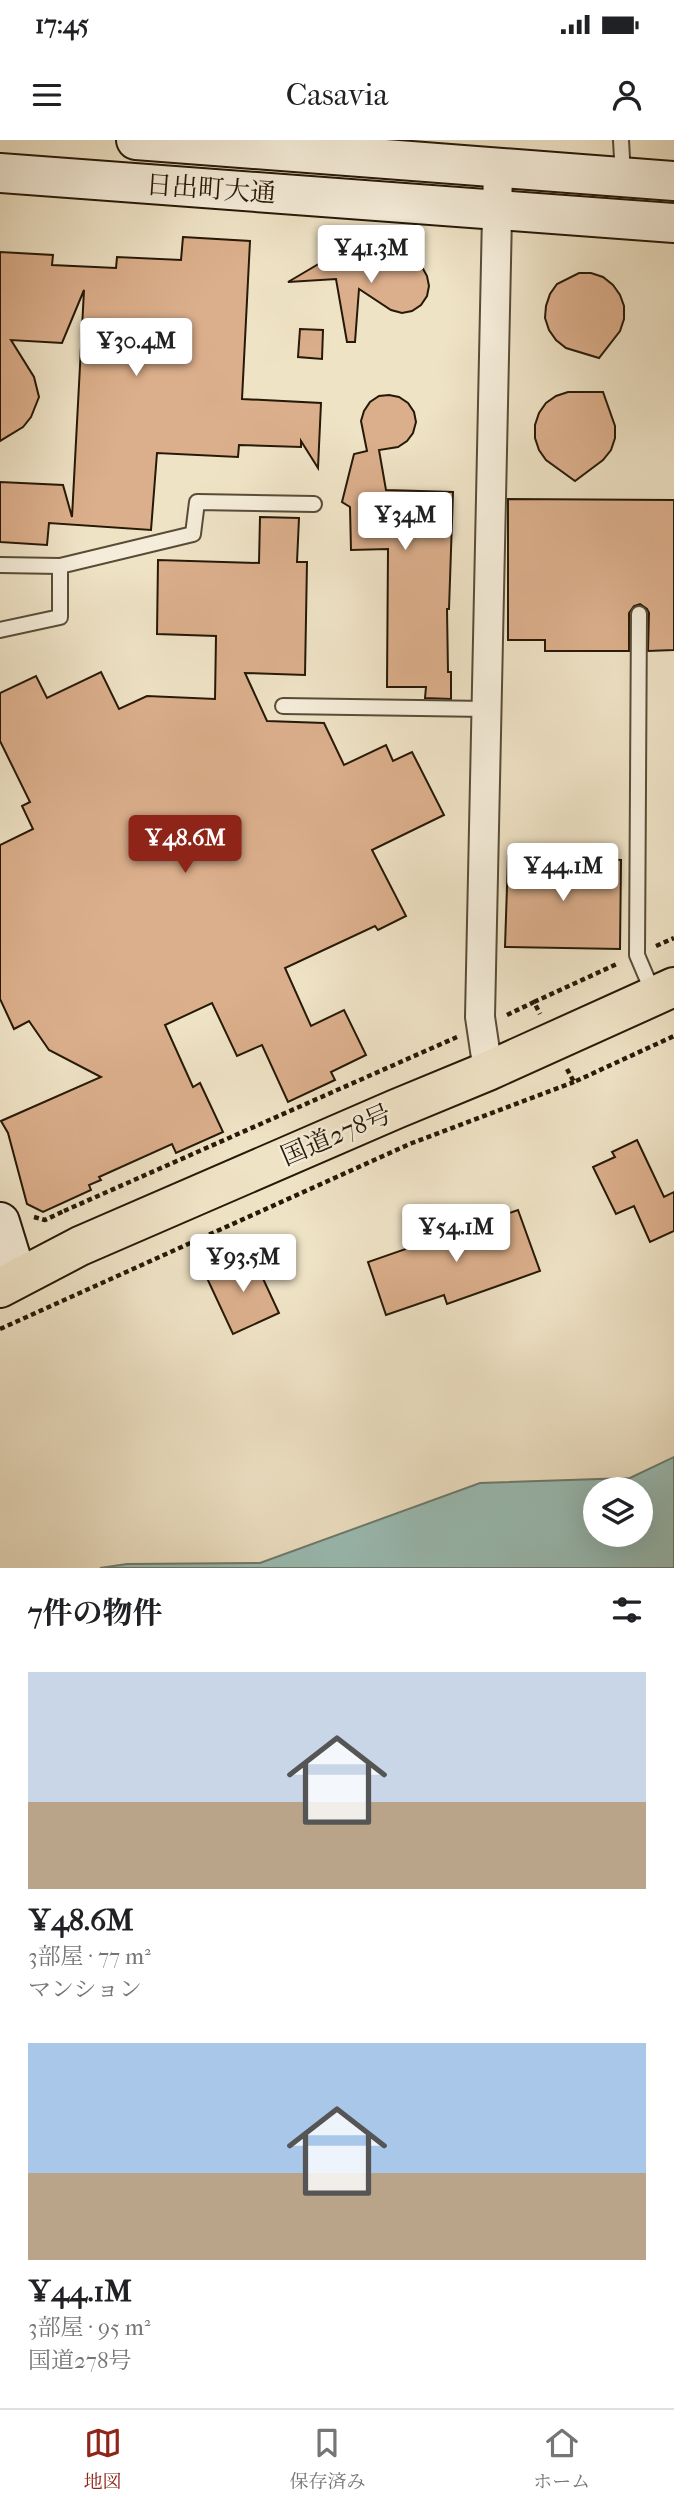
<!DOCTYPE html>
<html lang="ja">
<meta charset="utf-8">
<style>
:root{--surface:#fff;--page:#f2f2f2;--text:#202124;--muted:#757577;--line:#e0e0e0;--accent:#8f2418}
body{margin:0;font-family:"IM FELL French Canon","Noto Serif JP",serif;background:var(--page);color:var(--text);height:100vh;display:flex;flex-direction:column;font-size:26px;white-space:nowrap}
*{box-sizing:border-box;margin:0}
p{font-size:23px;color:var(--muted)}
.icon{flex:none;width:38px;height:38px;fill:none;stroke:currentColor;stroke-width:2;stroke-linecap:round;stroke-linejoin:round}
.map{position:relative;height:1428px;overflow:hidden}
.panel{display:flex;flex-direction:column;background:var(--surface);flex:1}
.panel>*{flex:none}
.controls{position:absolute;left:583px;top:1337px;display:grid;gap:14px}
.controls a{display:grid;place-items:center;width:70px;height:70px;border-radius:50%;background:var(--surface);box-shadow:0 7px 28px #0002;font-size:35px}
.price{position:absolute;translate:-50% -60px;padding:0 16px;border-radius:7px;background:#fff;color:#222;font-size:23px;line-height:46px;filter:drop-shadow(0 2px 4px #0008)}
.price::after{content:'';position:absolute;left:50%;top:42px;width:21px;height:16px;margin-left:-10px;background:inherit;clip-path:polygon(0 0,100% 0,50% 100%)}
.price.selected{background:var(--accent);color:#fff}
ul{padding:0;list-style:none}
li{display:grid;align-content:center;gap:14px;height:371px;padding:0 28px}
li span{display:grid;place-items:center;height:217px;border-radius:0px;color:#555}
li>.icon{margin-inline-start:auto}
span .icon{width:126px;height:126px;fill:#fffc;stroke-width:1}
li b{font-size:30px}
h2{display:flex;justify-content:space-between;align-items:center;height:84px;padding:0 28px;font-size:30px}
.status{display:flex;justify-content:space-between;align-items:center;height:49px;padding:0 35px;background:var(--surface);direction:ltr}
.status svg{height:19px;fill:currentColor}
header{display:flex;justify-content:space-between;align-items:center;height:91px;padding:0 28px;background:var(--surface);font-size:32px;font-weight:600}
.tabs{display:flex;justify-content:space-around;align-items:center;height:98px;border-top:2px solid var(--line);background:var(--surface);font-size:19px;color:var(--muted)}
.tabs a{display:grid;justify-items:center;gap:4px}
.tabs .selected{color:var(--accent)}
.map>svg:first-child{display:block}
.water{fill:#9abeb6;stroke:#6c7c70;stroke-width:2;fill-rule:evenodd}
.building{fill:#dcaf8c;stroke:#261907;stroke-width:2}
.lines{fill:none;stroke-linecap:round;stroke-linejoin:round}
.lane-casing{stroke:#584c37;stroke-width:18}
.street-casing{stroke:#584c37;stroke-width:32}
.secondary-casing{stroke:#261907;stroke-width:42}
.highway-casing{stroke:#261907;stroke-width:42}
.path{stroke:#261907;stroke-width:4.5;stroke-dasharray:5 3.5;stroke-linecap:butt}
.lane{stroke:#f5edda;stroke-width:14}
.street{stroke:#f5edda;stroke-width:28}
.secondary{stroke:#f5edda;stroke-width:38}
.highway{stroke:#efe3c6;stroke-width:38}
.labels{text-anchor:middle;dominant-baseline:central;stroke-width:5;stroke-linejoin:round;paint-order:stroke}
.street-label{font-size:26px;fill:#261907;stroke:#f5edda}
</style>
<div class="status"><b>17:45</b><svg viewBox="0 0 49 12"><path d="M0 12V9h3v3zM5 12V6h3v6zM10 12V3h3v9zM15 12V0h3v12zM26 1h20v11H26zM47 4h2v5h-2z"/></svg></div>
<header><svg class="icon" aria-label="menu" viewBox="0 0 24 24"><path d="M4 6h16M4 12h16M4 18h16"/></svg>Casavia<svg class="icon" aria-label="person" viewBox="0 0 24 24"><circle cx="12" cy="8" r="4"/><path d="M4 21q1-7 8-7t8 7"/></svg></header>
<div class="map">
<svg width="674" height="1428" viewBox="0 0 674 1428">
<rect width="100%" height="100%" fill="#efe3c6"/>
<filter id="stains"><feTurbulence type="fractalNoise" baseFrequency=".00286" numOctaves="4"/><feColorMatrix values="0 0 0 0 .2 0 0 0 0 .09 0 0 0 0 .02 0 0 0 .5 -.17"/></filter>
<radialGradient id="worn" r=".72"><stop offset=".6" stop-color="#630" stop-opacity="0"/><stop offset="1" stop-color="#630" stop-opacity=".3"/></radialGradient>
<!-- water -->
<path class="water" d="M674,1317V1428H100L127,1424L260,1423L480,1343L630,1338ZM595,1349H640V1395H595Z"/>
<!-- building -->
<g class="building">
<polygon points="183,97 250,101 242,259 321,263 318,328 301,301 301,307 239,305 238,317 157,313 151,390 49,383 47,405 0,402 0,342 63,345 72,377 84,150 62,203 11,200 34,237 39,257 31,277 23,287 0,301 0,112 53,115 52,125 116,128 117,117 181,120"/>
<polygon points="330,104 371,134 392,120 403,118 413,121 422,127 427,136 429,146 427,156 421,165 412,171 402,173 391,170 359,149 355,202 347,202 336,139 288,142 332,116"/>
<polygon points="579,133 591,133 603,137 613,145 620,155 624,166 624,179 620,191 599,218 566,208 556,200 549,190 545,178 546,166 550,154 557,144"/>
<polygon points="300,189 323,190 322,219 298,217"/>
<polygon points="568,252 603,252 615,286 615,298 611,310 603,320 575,341 546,320 539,310 535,298 535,285 539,273 546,263 556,256"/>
<polygon points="389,255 399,257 408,263 414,272 416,282 413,293 407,301 398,307 379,310 386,350 453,352 449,469 447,469 448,532 451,532 451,559 425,558 426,547 387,547 388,409 351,410 350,367 342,362 354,314 367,311 361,281 364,271 370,262 379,256"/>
<polygon points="508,359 674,360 674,510 648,511 649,473 647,469 640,464 634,466 629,473 629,511 545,511 545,500 508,500"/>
<polygon points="260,377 299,378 297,422 307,422 305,535 245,533 267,581 324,583 344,625 386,605 393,621 412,612 444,675 372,710 406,776 378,790 375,786 285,828 311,886 344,870 366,915 331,932 335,940 288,962 262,905 237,916 212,863 165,885 193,947 200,943 223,992 176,1013 172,1004 99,1037 101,1040 89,1045 91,1050 43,1072 27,1064 8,993 1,981 101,937 49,910 29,881 14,889 0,859 0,705 33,689 22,666 30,662 0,601 0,553 36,536 47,558 101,532 119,569 147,556 215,559 216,496 157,494 158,420 259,423"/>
<polygon points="508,716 621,720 620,809 505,807"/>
<polygon points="637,1000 664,1057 674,1052 674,1091 650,1102 634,1066 616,1074 593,1027 615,1017 612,1012"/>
<polygon points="518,1070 540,1131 447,1164 444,1155 386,1175 368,1122"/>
<polygon points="252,1115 279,1173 233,1194 206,1136"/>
</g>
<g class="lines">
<!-- lane casing -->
<g class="lane-casing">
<g id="lane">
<polyline points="621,0 623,37"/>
<polyline points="0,425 60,426"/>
<polyline points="639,474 637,815 654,855"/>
<polyline points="0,490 60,477 60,426 193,394 197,362 314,364"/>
<polyline points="283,566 487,569"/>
</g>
</g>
<!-- street casing -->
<g class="street-casing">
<polyline id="street" points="488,931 480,877 498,28"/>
</g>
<!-- secondary casing -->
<g class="secondary-casing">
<g id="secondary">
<polyline points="136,0 674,41"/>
<polyline points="0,33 674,83"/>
<polyline points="0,1082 17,1137"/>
</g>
</g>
<!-- highway casing -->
<g class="highway-casing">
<polyline id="highway" points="0,1148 80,1106 396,969 488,931 674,847"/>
</g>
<!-- path -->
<g class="path">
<polyline points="656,806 674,798"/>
<polyline points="534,862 619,823"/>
<polyline points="507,875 534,862 540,874"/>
<polyline points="567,929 574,942 674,896"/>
<polyline points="64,1071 457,897"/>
<polyline points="34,1077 45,1080 64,1071"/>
<polyline points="0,1189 412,1003 574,942"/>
</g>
<!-- lane -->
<use href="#lane" class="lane"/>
<!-- street -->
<use href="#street" class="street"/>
<!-- secondary -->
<use href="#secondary" class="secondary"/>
<!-- highway -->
<use href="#highway" class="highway"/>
</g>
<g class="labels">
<!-- street labels -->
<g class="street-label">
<text transform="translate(211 49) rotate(4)">日出町大通</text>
<text transform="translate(336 995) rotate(-23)">国道278号</text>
</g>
</g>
<rect width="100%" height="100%" filter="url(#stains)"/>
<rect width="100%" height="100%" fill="url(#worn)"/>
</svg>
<div class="controls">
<a><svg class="icon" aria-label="layers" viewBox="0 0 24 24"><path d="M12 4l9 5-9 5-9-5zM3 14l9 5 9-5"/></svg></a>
</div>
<b class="price" style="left:371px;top:145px">¥41.3M</b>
<b class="price" style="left:136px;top:238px">¥30.4M</b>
<b class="price" style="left:405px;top:412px">¥34M</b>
<b class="price selected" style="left:185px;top:735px">¥48.6M</b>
<b class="price" style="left:563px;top:763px">¥44.1M</b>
<b class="price" style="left:456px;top:1124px">¥54.1M</b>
<b class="price" style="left:243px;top:1154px">¥93.5M</b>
</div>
<section class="panel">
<h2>7件の物件<svg class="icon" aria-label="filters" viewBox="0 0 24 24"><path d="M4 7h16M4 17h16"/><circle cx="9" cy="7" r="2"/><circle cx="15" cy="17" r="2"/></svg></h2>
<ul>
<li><span style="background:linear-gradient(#c9d6e8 60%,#b9a48a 0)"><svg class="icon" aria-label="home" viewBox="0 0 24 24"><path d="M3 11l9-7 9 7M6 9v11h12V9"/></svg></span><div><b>¥48.6M</b><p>3部屋 · 77 m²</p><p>マンション</p></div></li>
<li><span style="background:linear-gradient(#a9c7e8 60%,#b9a48a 0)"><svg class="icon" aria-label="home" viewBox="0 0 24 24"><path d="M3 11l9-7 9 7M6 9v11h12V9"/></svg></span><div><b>¥44.1M</b><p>3部屋 · 95 m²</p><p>国道278号</p></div></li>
</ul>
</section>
<nav class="tabs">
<a class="selected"><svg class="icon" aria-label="map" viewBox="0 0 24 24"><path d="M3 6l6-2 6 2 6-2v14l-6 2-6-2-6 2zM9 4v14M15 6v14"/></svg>地図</a>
<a><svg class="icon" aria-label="saved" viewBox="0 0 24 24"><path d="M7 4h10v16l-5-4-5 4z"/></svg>保存済み</a>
<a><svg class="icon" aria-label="home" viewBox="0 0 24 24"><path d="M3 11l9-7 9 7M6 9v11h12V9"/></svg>ホーム</a>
</nav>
